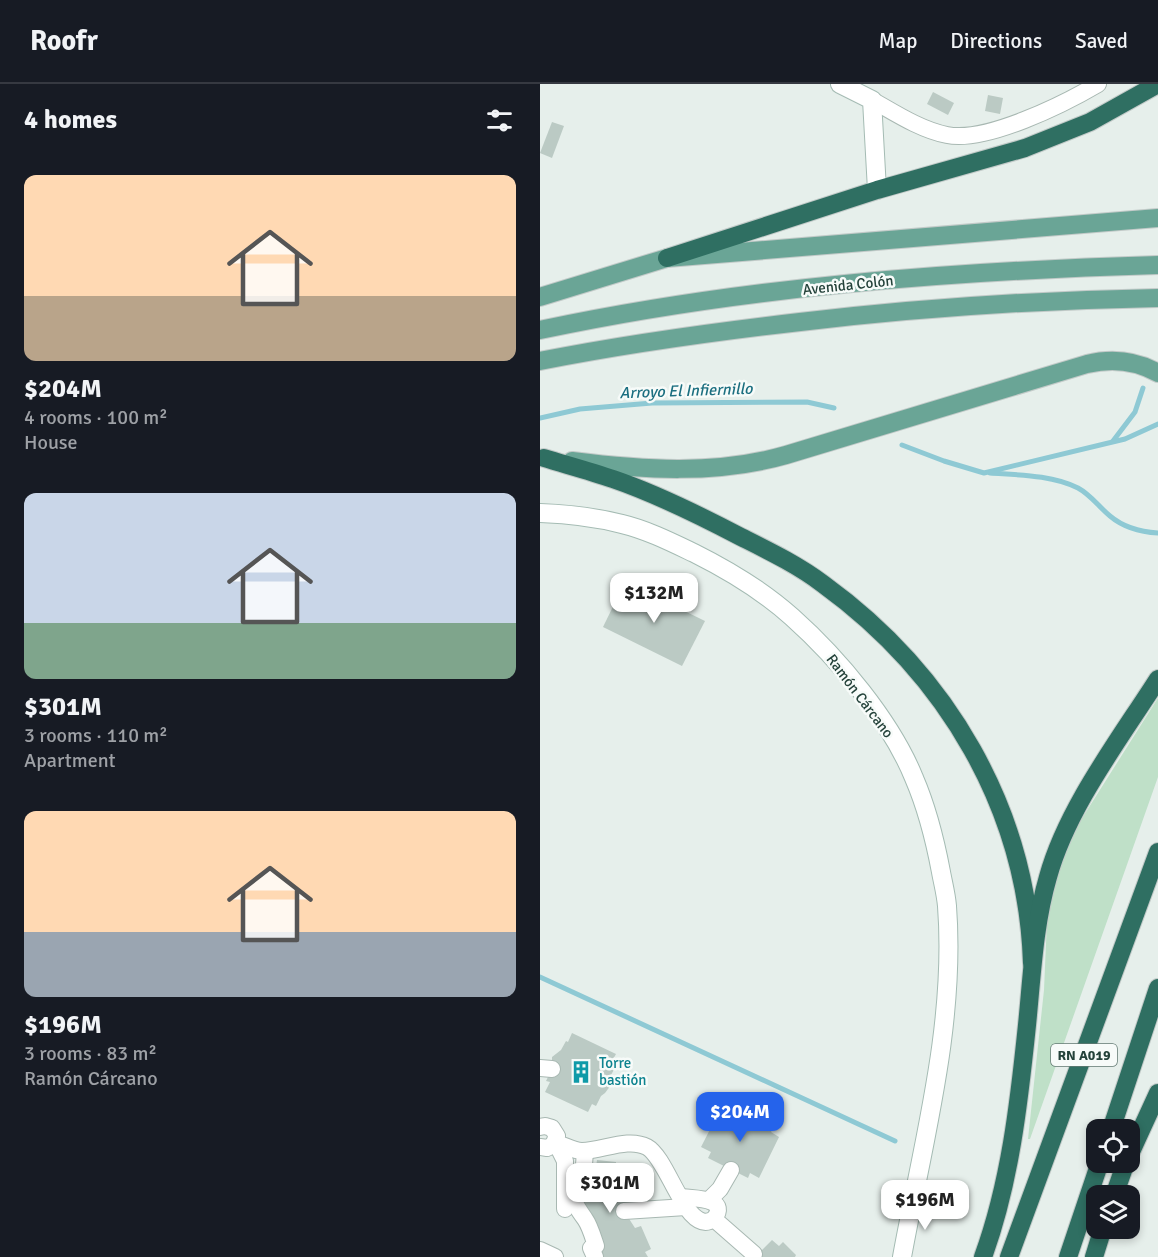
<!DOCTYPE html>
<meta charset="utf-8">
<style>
:root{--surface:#171b24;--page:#242831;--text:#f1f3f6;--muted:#9ea1a6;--line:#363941;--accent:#2563eb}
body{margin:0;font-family:Signika,sans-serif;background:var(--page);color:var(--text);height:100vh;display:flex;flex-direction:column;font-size:22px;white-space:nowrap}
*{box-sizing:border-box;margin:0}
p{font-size:20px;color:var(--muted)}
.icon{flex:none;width:33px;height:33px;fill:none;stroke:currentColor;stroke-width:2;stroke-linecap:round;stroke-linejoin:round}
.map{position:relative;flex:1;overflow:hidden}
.panel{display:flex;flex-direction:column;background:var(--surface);width:540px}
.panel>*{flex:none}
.fabs{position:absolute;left:546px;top:1035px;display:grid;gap:12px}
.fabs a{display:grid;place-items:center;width:54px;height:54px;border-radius:12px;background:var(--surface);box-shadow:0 3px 9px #0003;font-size:30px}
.price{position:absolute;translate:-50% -51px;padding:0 14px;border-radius:12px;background:#fff;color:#222;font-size:20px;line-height:39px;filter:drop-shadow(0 2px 3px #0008)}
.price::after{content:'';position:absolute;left:50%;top:36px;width:18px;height:14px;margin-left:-9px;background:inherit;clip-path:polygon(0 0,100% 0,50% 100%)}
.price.selected{background:var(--accent);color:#fff}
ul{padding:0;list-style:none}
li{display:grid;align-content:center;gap:12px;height:318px;padding:0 24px}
li span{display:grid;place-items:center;height:186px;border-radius:12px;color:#555}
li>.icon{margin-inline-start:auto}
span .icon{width:108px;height:108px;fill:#fffc;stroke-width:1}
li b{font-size:26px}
h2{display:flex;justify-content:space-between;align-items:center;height:72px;padding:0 24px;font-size:26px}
header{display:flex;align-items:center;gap:36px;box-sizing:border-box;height:84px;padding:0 30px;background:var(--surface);border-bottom:2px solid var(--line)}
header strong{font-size:28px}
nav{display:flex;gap:33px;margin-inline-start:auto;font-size:21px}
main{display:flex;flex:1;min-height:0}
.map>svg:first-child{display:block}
.green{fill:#bfe0c8}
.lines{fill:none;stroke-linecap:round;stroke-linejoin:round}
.stream{stroke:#8ec9d4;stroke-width:5}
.building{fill:#bbcac4}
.street-casing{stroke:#a8b8b2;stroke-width:18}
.secondary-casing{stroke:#a4bbb3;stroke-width:20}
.primary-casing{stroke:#c2cac8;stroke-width:20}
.highway-casing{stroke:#c2cac8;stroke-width:20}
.street{stroke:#fff;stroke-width:16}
.secondary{stroke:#fff;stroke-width:18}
.primary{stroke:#6aa596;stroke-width:18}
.highway{stroke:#2f6f62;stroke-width:18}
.labels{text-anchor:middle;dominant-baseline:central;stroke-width:5;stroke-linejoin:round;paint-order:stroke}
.shield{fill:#f7fbf9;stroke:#637a73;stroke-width:1.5}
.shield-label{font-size:14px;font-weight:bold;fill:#24423a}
.street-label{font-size:15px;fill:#24423a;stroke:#f7fbf9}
.culture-label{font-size:15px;fill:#0d838f;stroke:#f7fbf9;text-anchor:start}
.water-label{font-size:16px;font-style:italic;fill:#1c6f80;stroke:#f7fbf9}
</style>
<header>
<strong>Roofr</strong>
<nav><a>Map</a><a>Directions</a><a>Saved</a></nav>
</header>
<main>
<section class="panel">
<h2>4 homes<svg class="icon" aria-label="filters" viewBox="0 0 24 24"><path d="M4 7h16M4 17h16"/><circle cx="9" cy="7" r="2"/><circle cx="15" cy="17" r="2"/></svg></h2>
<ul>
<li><span style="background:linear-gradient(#ffd9b3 65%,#b9a48a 0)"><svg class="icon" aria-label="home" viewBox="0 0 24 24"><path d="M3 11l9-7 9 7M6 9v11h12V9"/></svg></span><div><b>$204M</b><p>4 rooms · 100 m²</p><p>House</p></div></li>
<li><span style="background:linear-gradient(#c9d6e8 70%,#7fa58c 0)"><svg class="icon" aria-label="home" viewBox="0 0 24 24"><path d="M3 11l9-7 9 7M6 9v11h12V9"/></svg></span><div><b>$301M</b><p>3 rooms · 110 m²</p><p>Apartment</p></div></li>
<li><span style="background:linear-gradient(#ffd9b3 65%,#9aa5b1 0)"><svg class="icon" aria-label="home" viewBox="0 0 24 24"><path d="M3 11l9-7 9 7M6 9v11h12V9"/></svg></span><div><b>$196M</b><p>3 rooms · 83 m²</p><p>Ramón Cárcano</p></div></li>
</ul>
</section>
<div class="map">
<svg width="618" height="1173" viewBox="0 0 618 1173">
<rect width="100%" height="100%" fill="#e6efeb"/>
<!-- green -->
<polygon class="green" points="618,614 618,693 490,1055 488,1055 504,906 507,836 520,782 539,739"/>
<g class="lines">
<!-- stream -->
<g class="stream">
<polyline points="0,334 40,325 112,319 267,318 294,324"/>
<polyline points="573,357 595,328 603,304"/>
<polyline points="362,361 404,377 444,389 585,355 618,340"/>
<path d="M450,389C479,391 512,391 538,404C551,411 559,423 570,432C583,443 601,448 618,449"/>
<polyline points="0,893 355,1057"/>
</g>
</g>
<!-- building -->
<g class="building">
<polygon points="393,8 414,19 408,31 387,20"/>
<polygon points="448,11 463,14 460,30 445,27"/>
<polygon points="12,38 24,42 12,74 0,69"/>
<polygon points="85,498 165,537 142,582 63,543"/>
<polygon points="32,949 76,970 71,979 76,982 71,991 71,1001 65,1009 61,1012 56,1022 52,1020 48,1028 5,1008 10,998 6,997 12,985 12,973 21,966 26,957 28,958"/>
<polygon points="182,1022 199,1029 205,1028 209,1029 211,1036 232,1046 231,1048 239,1053 219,1094 210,1089 208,1094 168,1074 171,1068 161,1063"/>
<polygon points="57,1076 76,1078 76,1084 85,1084 84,1127 95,1144 101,1142 111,1165 105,1168 108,1173 58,1173 39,1124 47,1082 56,1083"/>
<polygon points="232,1156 239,1162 243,1158 256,1171 255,1173 211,1173 219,1169"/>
</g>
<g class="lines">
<!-- street casing -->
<g class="street-casing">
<g id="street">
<path d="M332,16C355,29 381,46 407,51C446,59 524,20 558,0"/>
<polyline points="0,984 12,985"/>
<polyline points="0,1043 5,1042 12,1044 17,1052 13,1061 7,1064 0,1063"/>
<path d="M45,1067L43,1095H38C31,1116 33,1118 45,1135C50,1142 53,1153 56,1162L51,1164L55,1173"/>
<path d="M141,1113C153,1115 190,1113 174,1135"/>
<polyline points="169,1116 180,1105 191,1086"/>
<path d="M25,1125V1077L16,1059C24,1061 34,1067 42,1067C62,1067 88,1053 107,1063C129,1075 146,1153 174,1135L214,1170"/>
<polyline points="84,1127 146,1123"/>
<polyline points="0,1166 15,1173"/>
</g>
</g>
<!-- secondary casing -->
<g class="secondary-casing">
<g id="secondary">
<polyline points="300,0 332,16 337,106"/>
<path d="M0,429C28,430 55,433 82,440C107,446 131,458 154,469C188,486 223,507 252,533C298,574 351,637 374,694C387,724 395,756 401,788C403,799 406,810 407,822C416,940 383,1058 362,1173"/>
</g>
</g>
<!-- primary casing -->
<g class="primary-casing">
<g id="primary">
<polyline points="0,213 127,174 618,134"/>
<path d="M0,246C202,203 412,187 618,181"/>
<path d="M0,277C86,260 173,248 260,238C379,224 498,216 618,214"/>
<path d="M32,377C103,386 176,391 246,371L547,280C572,274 595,276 618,289"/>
</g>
</g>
<!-- highway casing -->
<g class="highway-casing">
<g id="highway">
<polyline points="127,174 337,106 485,64 550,38 618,0"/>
<path d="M4,374C27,381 50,387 73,395C117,410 159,431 201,453C229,467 258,481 283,500C407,590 487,725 492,879"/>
<polyline points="571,1046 618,904"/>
<polyline points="590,1070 618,1009"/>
<polyline points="574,1112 586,1078"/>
<path d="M443,1173C470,1099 479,1019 487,941C492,892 494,841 508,793C527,724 579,656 618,595"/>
<polyline points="469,1173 618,768"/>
<polyline points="528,1173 560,1078"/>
<polyline points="554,1173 563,1144"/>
</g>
</g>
<!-- street -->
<use href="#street" class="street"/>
<!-- secondary -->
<use href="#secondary" class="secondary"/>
<!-- primary -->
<use href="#primary" class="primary"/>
<!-- highway -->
<use href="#highway" class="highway"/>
</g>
<!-- icons -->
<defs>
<g id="building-bare" transform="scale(1.8)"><path d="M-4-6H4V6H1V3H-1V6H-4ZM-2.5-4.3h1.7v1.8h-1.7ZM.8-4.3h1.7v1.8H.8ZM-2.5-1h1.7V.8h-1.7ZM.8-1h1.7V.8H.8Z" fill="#0f9aa8" stroke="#f7fbf9" stroke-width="2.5" paint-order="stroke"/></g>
</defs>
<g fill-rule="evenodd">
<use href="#building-bare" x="41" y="988"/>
</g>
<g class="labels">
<!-- shield labels -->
<rect class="shield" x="511" y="960" width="66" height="22" rx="4.5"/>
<g class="shield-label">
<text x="544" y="971">RN A019</text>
</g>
<!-- street labels -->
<g class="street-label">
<text transform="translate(308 201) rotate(-6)">Avenida Colón</text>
<text transform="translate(320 612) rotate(53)">Ramón Cárcano</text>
</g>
<!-- culture labels -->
<g class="culture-label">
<text x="59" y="979">Torre<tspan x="59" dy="17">bastión</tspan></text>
</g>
<!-- water labels -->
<g class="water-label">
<text transform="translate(146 307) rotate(-2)">Arroyo El Infiernillo</text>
</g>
</g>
</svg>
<div class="fabs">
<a><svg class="icon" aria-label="locate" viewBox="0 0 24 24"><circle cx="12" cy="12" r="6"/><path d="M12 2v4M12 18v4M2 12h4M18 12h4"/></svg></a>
<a><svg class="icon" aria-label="layers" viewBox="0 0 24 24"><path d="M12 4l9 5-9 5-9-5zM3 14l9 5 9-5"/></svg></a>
</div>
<b class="price" style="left:114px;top:540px">$132M</b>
<b class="price selected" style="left:200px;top:1059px">$204M</b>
<b class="price" style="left:70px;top:1130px">$301M</b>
<b class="price" style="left:385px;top:1147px">$196M</b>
</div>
</main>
